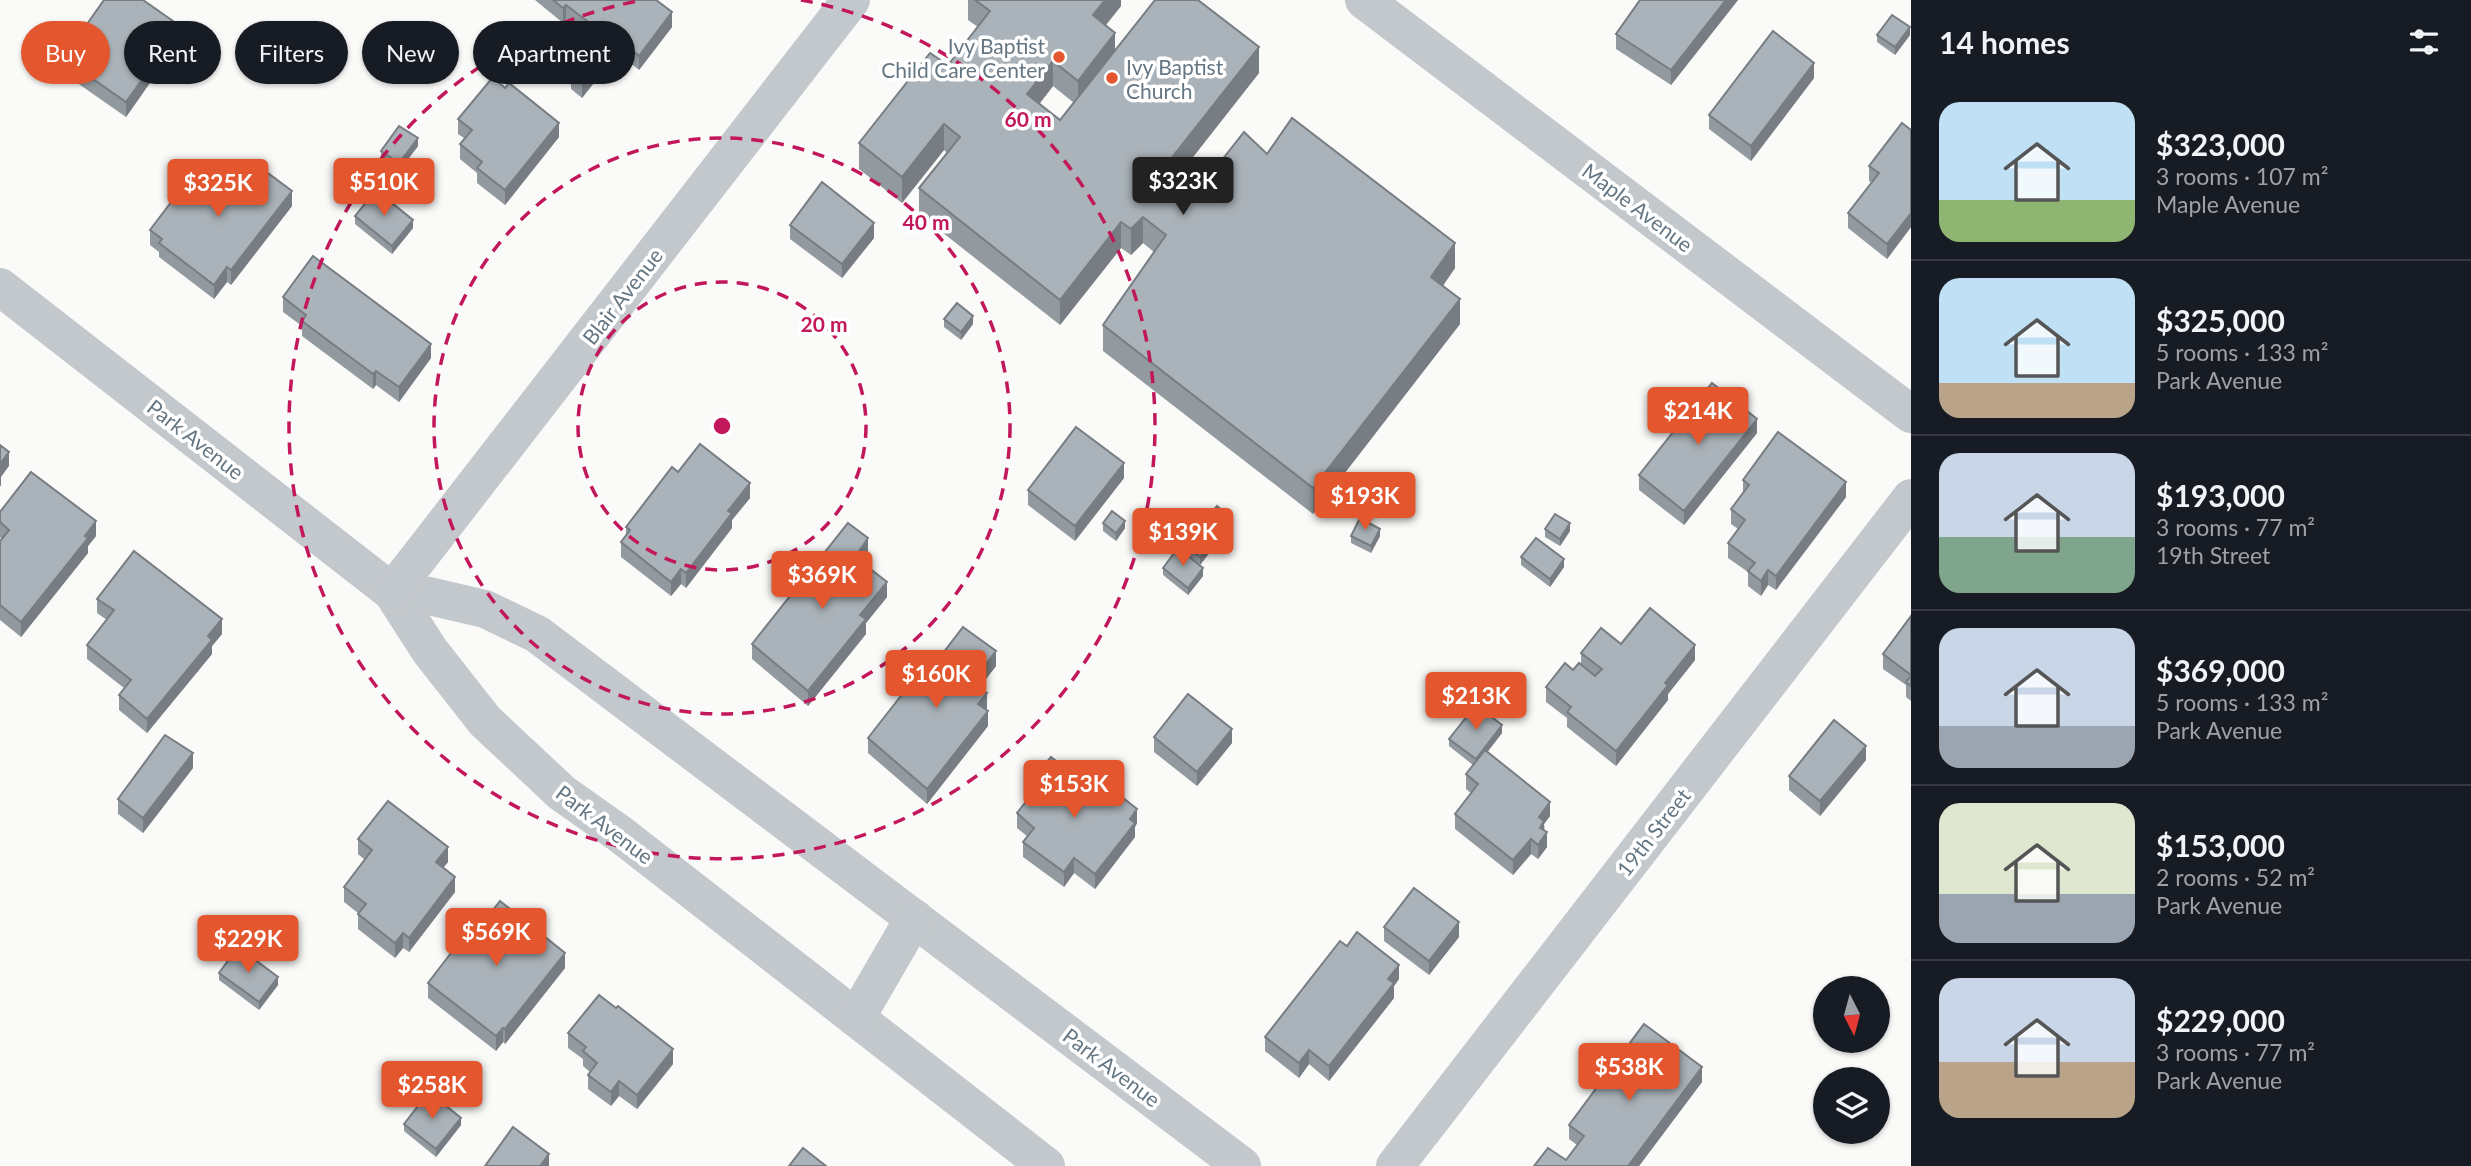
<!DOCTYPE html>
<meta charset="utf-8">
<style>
:root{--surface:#171b24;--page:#242831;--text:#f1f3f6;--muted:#9ea1a6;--line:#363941;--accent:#e4572e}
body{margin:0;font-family:Lato,sans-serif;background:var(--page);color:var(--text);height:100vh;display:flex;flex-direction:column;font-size:26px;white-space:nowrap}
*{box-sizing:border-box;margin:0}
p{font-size:23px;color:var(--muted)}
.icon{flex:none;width:38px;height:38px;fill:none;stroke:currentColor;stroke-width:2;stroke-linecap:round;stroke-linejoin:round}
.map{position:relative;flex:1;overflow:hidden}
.sheet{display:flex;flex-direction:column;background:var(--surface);width:560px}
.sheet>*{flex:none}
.guide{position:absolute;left:21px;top:21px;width:665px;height:63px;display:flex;gap:14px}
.needle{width:46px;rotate:174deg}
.fabs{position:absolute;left:1813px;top:976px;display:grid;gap:14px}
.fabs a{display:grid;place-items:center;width:77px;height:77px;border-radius:50%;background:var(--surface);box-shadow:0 2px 5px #0004;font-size:35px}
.price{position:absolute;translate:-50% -60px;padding:0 16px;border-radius:7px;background:var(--accent);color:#fff;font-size:23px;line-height:46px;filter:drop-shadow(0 2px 4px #0008)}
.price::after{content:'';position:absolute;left:50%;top:42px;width:21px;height:16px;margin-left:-10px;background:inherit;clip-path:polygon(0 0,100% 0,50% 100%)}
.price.current{background:#222;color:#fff}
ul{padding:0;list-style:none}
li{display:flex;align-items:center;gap:21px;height:175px;padding:0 28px}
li+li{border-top:2px solid var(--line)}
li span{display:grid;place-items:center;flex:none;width:196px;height:140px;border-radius:21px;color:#555}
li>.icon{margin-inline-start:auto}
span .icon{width:84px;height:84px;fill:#fffc;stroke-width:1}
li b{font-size:30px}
h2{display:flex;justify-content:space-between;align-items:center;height:84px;padding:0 28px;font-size:30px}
.chip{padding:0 24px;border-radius:32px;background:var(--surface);box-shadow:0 2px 5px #0004;font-size:24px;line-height:63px}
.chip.current{background:var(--accent);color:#fff}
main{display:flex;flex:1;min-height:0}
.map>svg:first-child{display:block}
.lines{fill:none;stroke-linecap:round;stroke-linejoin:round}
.minor{stroke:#c3c8cc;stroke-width:38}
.wall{fill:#929a9f;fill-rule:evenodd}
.shaded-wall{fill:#777d82}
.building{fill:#aab3b9;stroke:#777d82;stroke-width:2}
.ring{fill:none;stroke:#c2185b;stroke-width:3.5;stroke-dasharray:12 9}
.poi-dot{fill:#e4572e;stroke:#fff;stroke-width:2.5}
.labels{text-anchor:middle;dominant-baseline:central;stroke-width:7;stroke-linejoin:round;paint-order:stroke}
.poi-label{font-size:21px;fill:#657683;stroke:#fff;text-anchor:end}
.street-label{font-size:21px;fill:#657683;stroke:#fff}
.centre{fill:#c2185b;stroke:#fff;stroke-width:3.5}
.ring-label{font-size:21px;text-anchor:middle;font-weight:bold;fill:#c2185b;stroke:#fff;stroke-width:7;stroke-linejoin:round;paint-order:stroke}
</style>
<main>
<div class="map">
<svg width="1911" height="1166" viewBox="0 0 1911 1166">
<rect width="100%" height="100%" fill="#fafaf8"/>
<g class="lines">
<!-- minor -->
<g class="minor">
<polyline points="1364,0 1911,414"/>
<polyline points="0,287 392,592 430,651 485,721 562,793 620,834 1046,1166"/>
<polyline points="392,592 429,596 485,609 537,634 1242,1166"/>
<polyline points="392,592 851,0"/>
<polyline points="856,1018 914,918"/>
<polyline points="1395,1166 1911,498"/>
</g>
</g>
<!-- wall -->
<g class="wall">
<polygon points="535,0 658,0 672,27 639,70 623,57 620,61 566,19 563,23"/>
<path d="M968,0H1121V6L1105,26L1115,51L1259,73L1183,170L1203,184L1267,154L1455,268L1443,286L1460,324L1313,514L1103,351V325L1154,252L1143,243L1131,255L1121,248L1060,325L919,214V188L947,153L944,150L902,203L859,169V143L948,65L978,27L968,20ZM1053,86L1074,103L1060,120L1039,104Z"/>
<polygon points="1640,0 1738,0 1671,85 1616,49 1616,34"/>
<polygon points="1877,35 1910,35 1895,55 1877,42"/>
<polygon points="180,40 126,117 63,73 63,58"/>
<polygon points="571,75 593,84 582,98 571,89"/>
<polygon points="1814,78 1751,161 1709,129 1709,115"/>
<polygon points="458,119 559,137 505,205 477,183 477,173 460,159 460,144 464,138 458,134"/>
<polygon points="1911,130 1911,227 1887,259 1848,228 1848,213 1872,183 1869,181 1869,166"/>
<polygon points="418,146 399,171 381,158 381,151"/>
<polygon points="212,174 248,186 292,206 231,285 227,282 214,299 159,257 159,252 150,245 150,230"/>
<polygon points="355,216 413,228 392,254 355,224"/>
<polygon points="790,225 874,238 842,278 790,239"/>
<polygon points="283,297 431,358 399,402 376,385 373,389 302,336 302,326 283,312"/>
<polygon points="944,319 973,324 961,340 944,327"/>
<polygon points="1757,433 1684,525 1639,490 1639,475"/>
<polygon points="678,472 750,498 732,520 732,528 686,588 681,584 671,596 621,557 621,542 626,536 626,527"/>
<polygon points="1124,478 1075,541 1028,505 1028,490"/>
<polygon points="1743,480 1846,497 1776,590 1768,585 1761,596 1748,586 1748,572 1728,558 1728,543 1738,529 1731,524 1731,509 1743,493"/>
<polygon points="0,512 96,536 88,546 88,553 21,637 0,620 0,541 2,539 0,537"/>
<polygon points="1204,522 1231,525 1218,541 1204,530"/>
<polygon points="1103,523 1125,528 1116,541 1103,531"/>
<polygon points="1545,529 1570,531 1560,546 1545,537"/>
<polygon points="1351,536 1380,536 1371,553 1351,543"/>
<polygon points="1182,543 1214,547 1200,565 1182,551"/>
<polygon points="868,553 862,562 887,597 866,623 866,634 808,706 752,659 752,644"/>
<polygon points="1521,557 1564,567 1550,587 1521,565"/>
<polygon points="1163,568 1203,576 1188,595 1163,575"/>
<polygon points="97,599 222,634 212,646 212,654 147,733 119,710 119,695 124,688 87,659 87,645 107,620 97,613"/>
<polygon points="1911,616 1911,701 1906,697 1906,685 1883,669 1883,654"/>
<polygon points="1621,644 1695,660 1668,694 1668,700 1616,766 1567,727 1567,718 1546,702 1546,687 1581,664 1581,653"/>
<polygon points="940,657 996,666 979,688 987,708 985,709 988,726 927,804 868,753 868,738"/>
<polygon points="1502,733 1487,752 1550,816 1544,824 1547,847 1538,859 1531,854 1513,875 1455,829 1455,814 1471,793 1466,789 1466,774 1473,765 1449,746 1449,739"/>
<polygon points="1154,737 1232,743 1197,786 1154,752"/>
<polygon points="1866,760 1820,816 1789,790 1789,776"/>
<polygon points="193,768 143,833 118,814 118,799"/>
<polygon points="1032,780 1106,800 1137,823 1135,827 1135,837 1095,889 1074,873 1064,887 1023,857 1023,842 1028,837 1017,828 1017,813 1032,793"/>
<polygon points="358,839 448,862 443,868 455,892 409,952 403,948 395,958 358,929 358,913 344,902 344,887 365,860 358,854"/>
<polygon points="489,915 565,968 505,1044 503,1042 496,1051 428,998 428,983"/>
<polygon points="1384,927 1459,937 1429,975 1384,941"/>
<polygon points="1347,946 1399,979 1394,986 1394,998 1329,1081 1309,1064 1299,1078 1265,1051 1265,1037"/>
<polygon points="219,973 278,985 259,1010 219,980"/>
<polygon points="568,1033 673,1064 637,1109 619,1096 611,1106 588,1089 588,1075 590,1072 583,1066 583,1059 568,1048"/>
<polygon points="1702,1082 1639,1166 1534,1166 1566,1160 1577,1145 1569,1139 1569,1125"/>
<polygon points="404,1124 461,1125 436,1157 404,1131"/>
</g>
<!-- shaded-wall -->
<g class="shaded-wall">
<polygon points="1105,0 1121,0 1121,6 1093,41 1093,15"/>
<polygon points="1726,0 1738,0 1671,85 1671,70"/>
<polygon points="566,5 566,19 563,23 563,8"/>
<polygon points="672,12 672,27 639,70 639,56"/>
<polygon points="180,26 180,40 126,117 126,102"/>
<polygon points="1910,27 1910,35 1895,55 1895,47"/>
<polygon points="1115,33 1115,59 1078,106 1078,81"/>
<polygon points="623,43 623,57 620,61 620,46"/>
<polygon points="1259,47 1259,73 1170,186 1170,160"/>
<polygon points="1053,61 1053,86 1027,120 1027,94"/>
<polygon points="1814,63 1814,78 1751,161 1751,146"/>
<polygon points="593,69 593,84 582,98 582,83"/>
<polygon points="559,123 559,137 505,205 505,190"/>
<polygon points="944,124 944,150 902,203 902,177"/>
<polygon points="418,138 418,146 399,171 399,163"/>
<polygon points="292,191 292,206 231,285 231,270"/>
<polygon points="1911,213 1911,227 1887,259 1887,244"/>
<polygon points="1143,217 1143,243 1131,255 1131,229"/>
<polygon points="413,220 413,228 392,254 392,246"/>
<polygon points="1121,222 1121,248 1060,325 1060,300"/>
<polygon points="874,223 874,238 842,278 842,264"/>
<polygon points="1455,243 1455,268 1431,302 1431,277"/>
<polygon points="227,267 227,282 214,299 214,285"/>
<polygon points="1460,299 1460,324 1313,514 1313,488"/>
<polygon points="973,316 973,324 961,340 961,332"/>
<polygon points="431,344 431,358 399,402 399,387"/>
<polygon points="376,371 376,385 373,389 373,374"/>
<polygon points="1757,419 1757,433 1684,525 1684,511"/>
<polygon points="9,452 9,466 1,477 1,485 0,487 0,464"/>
<polygon points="1124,463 1124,478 1075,541 1075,526"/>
<polygon points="1846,482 1846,497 1776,590 1776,576"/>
<polygon points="750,483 750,498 732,520 732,528 686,588 686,573 728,511"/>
<polygon points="1231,518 1231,525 1218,541 1218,534"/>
<polygon points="96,521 96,536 88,546 88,553 21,637 21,622"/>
<polygon points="1125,521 1125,528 1116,541 1116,533"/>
<polygon points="1570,523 1570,531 1560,546 1560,539"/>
<polygon points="1380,529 1380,536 1371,553 1371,546"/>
<polygon points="868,538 868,553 855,571 855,557"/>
<polygon points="1214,539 1214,547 1200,565 1200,557"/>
<polygon points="1564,559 1564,567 1550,587 1550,579"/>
<polygon points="1203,568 1203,576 1188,595 1188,588"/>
<polygon points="681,569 681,584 671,596 671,582"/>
<polygon points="1768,570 1768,585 1761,596 1761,581"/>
<polygon points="887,582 887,597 866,623 866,634 808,706 808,691 860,615"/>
<polygon points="222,619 222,634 212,646 212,654 147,733 147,719"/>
<polygon points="1695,645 1695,660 1668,694 1668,700 1616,766 1616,751 1665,683"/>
<polygon points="996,651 996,666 972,697 972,682"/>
<polygon points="987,693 987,708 978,719 978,704"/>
<polygon points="988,711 988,726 927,804 927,789"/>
<polygon points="1502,725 1502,733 1476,767 1476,759"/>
<polygon points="1232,729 1232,743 1197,786 1197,772"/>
<polygon points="1866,746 1866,760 1820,816 1820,801"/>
<polygon points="193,753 193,768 143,833 143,818"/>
<polygon points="1550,802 1550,816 1544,824 1544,836 1547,832 1547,847 1538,859 1539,817"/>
<polygon points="1137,809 1137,823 1135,827 1135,837 1095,889 1095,874"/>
<polygon points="1531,839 1531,854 1513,875 1513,860"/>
<polygon points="448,847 448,862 436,877 436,862"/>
<polygon points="1074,858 1074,873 1064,887 1064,872"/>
<polygon points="455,877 455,892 409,952 409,938"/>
<polygon points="1459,922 1459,937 1429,975 1429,961"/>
<polygon points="403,933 403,948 395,958 395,943"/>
<polygon points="565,953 565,968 505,1044 505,1029"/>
<polygon points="1399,965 1399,979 1394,986 1394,998 1329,1081 1329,1066 1388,979"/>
<polygon points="278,977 278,985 259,1010 259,1002"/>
<polygon points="503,1028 503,1042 496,1051 496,1036"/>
<polygon points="673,1049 673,1064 637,1109 637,1095"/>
<polygon points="1309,1050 1309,1064 1299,1078 1299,1063"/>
<polygon points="1702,1067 1702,1082 1639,1166 1628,1166"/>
<polygon points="619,1081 619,1096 611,1106 611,1092"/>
<polygon points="461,1118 461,1125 436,1157 436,1149"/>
<polygon points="549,1154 549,1166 540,1166"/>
</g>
<!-- building -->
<g class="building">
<polygon points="104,0 143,0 180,26 126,102 63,58"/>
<polygon points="553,0 656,0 672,12 639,56 623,43 620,46 566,5 563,8"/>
<polygon points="975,0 1105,0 1093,15 1115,33 1078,81 1053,61 1027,94 1060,120 1155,0 1198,0 1259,47 1170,160 1203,184 1244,132 1267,154 1292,118 1455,243 1431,277 1460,299 1313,488 1103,325 1166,235 1143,217 1131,229 1121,222 1060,300 919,188 960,137 944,124 902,177 859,143 930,53 948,65 990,11"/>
<polygon points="1640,0 1726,0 1671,70 1616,34"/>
<polygon points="1892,15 1910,27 1895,47 1877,35"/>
<polygon points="1773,31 1814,63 1751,146 1709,115"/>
<polygon points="582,61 593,69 582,83 571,75"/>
<polygon points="493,77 505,88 509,83 559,123 505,190 477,168 482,162 460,144 472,130 458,119"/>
<polygon points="1902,123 1911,130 1911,213 1887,244 1848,213 1879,173 1869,166"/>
<polygon points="399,126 418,138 399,163 381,151"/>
<polygon points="200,164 212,174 221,165 248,186 261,168 292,191 231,270 227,267 214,285 159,243 162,239 150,230"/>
<polygon points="822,182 874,223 842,264 790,225"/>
<polygon points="376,190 413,220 392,246 355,216"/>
<polygon points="313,256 431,344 399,387 376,371 373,374 302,321 306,315 283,297"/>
<polygon points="957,303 973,316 961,332 944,319"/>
<polygon points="1712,383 1757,419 1684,511 1639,475"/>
<polygon points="1076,427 1124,463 1075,526 1028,490"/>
<polygon points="1778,432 1846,482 1776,576 1768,570 1761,581 1748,571 1755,563 1728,543 1745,520 1731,509 1749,485 1743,480"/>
<polygon points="700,444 750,483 728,511 732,513 686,573 681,569 671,582 621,542 630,530 626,527 672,467 678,472"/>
<polygon points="0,445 9,452 0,464"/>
<polygon points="31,472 96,521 85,536 88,538 21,622 0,605 0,541 9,530 0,522 0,512"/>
<polygon points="1217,506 1231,518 1218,534 1204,522"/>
<polygon points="1112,511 1125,521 1116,533 1103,523"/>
<polygon points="1555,514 1570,523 1560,539 1545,529"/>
<polygon points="1360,518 1380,529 1371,546 1351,536"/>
<polygon points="848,523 868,538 855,557 887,582 860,615 866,619 808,691 752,644"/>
<polygon points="1195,525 1214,539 1200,557 1182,543"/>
<polygon points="1536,538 1564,559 1550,579 1521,557"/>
<polygon points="1178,548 1203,568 1188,588 1163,568"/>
<polygon points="134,551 222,619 208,636 212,640 147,719 119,695 131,680 87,645 114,610 97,599"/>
<polygon points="1650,608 1695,645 1665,683 1668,685 1616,751 1567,712 1571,707 1546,687 1565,663 1573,670 1579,663 1595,676 1602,669 1581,653 1601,628 1621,644"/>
<polygon points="1911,616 1911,675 1883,654"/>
<polygon points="963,627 996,651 972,682 987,693 978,704 988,711 927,789 868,738 925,665 928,667 937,654 940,657"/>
<polygon points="1911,676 1911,686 1906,682"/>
<polygon points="1188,694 1232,729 1197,772 1154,737"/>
<polygon points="1476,705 1502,725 1476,759 1449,739"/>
<polygon points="1834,720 1866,746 1820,801 1789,776"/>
<polygon points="165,735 193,753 143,818 118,799"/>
<polygon points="1485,750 1550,802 1539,817 1544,821 1540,828 1547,832 1538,845 1531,839 1513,860 1455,814 1478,784 1466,774"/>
<polygon points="1051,757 1106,800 1113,790 1137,809 1130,819 1135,823 1095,874 1074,858 1064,872 1023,842 1034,828 1017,813 1039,785 1032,780"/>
<polygon points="388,801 448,847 436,862 455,877 409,938 403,933 395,943 358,914 366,904 344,887 372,850 358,839"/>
<polygon points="1414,888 1459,922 1429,961 1384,927"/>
<polygon points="500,901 565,953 505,1029 503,1028 496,1036 428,983 484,910 489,915"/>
<polygon points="1357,932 1399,965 1388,979 1394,983 1329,1066 1309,1050 1299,1063 1265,1037 1340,941 1347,946"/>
<polygon points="238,947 278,977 259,1002 219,973"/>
<polygon points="599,995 616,1008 618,1006 673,1049 637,1095 619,1081 611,1092 588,1075 597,1063 583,1051 586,1047 568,1033"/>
<polygon points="1644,1024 1702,1067 1628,1166 1534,1166 1548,1148 1566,1160 1584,1136 1569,1125"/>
<polygon points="429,1092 461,1118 436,1149 404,1124"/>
<polygon points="513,1127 549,1154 540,1166 485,1166"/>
<polygon points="803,1148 826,1166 789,1166"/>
</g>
<!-- distance rings -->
<g class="ring">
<circle cx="722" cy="426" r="144"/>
<circle cx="722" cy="426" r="288"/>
<path d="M801 0A433 433 0 1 1 643 0"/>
</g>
<!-- markers -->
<g class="poi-dot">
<circle cx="1059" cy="57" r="7"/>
<circle cx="1112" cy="78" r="7"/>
</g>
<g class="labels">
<!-- poi labels -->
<g class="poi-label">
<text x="1045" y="45">Ivy Baptist<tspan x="1045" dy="24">Child Care Center</tspan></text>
<text x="1126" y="66" text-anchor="start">Ivy Baptist<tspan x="1126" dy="24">Church</tspan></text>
</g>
<!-- street labels -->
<g class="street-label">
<text transform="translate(1638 207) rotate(37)">Maple Avenue</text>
<text transform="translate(622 296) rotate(-52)">Blair Avenue</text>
<text transform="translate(196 439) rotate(38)">Park Avenue</text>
<text transform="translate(605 824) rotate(37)">Park Avenue</text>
<text transform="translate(1653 832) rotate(-52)">19th Street</text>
<text transform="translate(1112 1067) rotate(37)">Park Avenue</text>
</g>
</g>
<circle cx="722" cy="426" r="10" class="centre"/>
<g class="ring-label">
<text x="1028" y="127">60 m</text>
<text x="926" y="230">40 m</text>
<text x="824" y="332">20 m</text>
</g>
</svg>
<div class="fabs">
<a><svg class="needle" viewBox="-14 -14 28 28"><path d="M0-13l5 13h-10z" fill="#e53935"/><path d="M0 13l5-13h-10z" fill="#9ea1a6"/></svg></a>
<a><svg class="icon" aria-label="layers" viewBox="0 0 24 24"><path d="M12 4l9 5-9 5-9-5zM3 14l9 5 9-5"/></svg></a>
</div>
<b class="price current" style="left:1183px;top:217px">$323K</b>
<b class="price" style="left:384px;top:218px">$510K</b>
<b class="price" style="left:218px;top:219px">$325K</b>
<b class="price" style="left:1698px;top:447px">$214K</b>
<b class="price" style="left:1365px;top:532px">$193K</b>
<b class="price" style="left:1183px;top:568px">$139K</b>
<b class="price" style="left:822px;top:611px">$369K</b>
<b class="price" style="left:936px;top:710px">$160K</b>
<b class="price" style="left:1476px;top:732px">$213K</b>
<b class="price" style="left:1074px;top:820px">$153K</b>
<b class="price" style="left:496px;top:968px">$569K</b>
<b class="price" style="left:248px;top:975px">$229K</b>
<b class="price" style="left:1629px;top:1103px">$538K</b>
<b class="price" style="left:432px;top:1121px">$258K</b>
<div class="guide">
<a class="chip current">Buy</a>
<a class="chip">Rent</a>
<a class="chip">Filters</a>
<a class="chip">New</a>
<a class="chip">Apartment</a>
</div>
</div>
<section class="sheet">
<h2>14 homes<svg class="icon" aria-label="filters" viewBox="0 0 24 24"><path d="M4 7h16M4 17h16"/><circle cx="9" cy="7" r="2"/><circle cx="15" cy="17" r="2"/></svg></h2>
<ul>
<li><span style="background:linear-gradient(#bfe0f5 70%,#8fb573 0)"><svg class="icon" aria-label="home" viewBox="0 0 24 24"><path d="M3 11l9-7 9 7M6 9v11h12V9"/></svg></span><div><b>$323,000</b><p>3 rooms · 107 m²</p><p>Maple Avenue</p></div></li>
<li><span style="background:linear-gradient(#bfe0f5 75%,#b9a48a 0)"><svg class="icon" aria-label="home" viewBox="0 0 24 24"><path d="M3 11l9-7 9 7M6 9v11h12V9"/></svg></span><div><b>$325,000</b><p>5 rooms · 133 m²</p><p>Park Avenue</p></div></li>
<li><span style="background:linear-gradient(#c9d6e8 60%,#7fa58c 0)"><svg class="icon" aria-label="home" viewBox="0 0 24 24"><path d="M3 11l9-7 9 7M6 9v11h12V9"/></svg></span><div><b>$193,000</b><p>3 rooms · 77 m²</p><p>19th Street</p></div></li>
<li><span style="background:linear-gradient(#c9d6e8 70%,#9aa5b1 0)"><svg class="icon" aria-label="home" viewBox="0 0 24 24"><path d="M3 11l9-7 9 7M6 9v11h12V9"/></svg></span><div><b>$369,000</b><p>5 rooms · 133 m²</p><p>Park Avenue</p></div></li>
<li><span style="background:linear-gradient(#dfe7d0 65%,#9aa5b1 0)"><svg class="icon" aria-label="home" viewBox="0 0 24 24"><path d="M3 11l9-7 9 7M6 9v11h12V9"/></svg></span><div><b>$153,000</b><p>2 rooms · 52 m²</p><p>Park Avenue</p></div></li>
<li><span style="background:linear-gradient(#c9d6e8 60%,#b9a48a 0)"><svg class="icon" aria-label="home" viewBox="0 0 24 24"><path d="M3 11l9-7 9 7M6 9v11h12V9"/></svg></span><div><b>$229,000</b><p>3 rooms · 77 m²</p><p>Park Avenue</p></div></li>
</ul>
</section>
</main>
